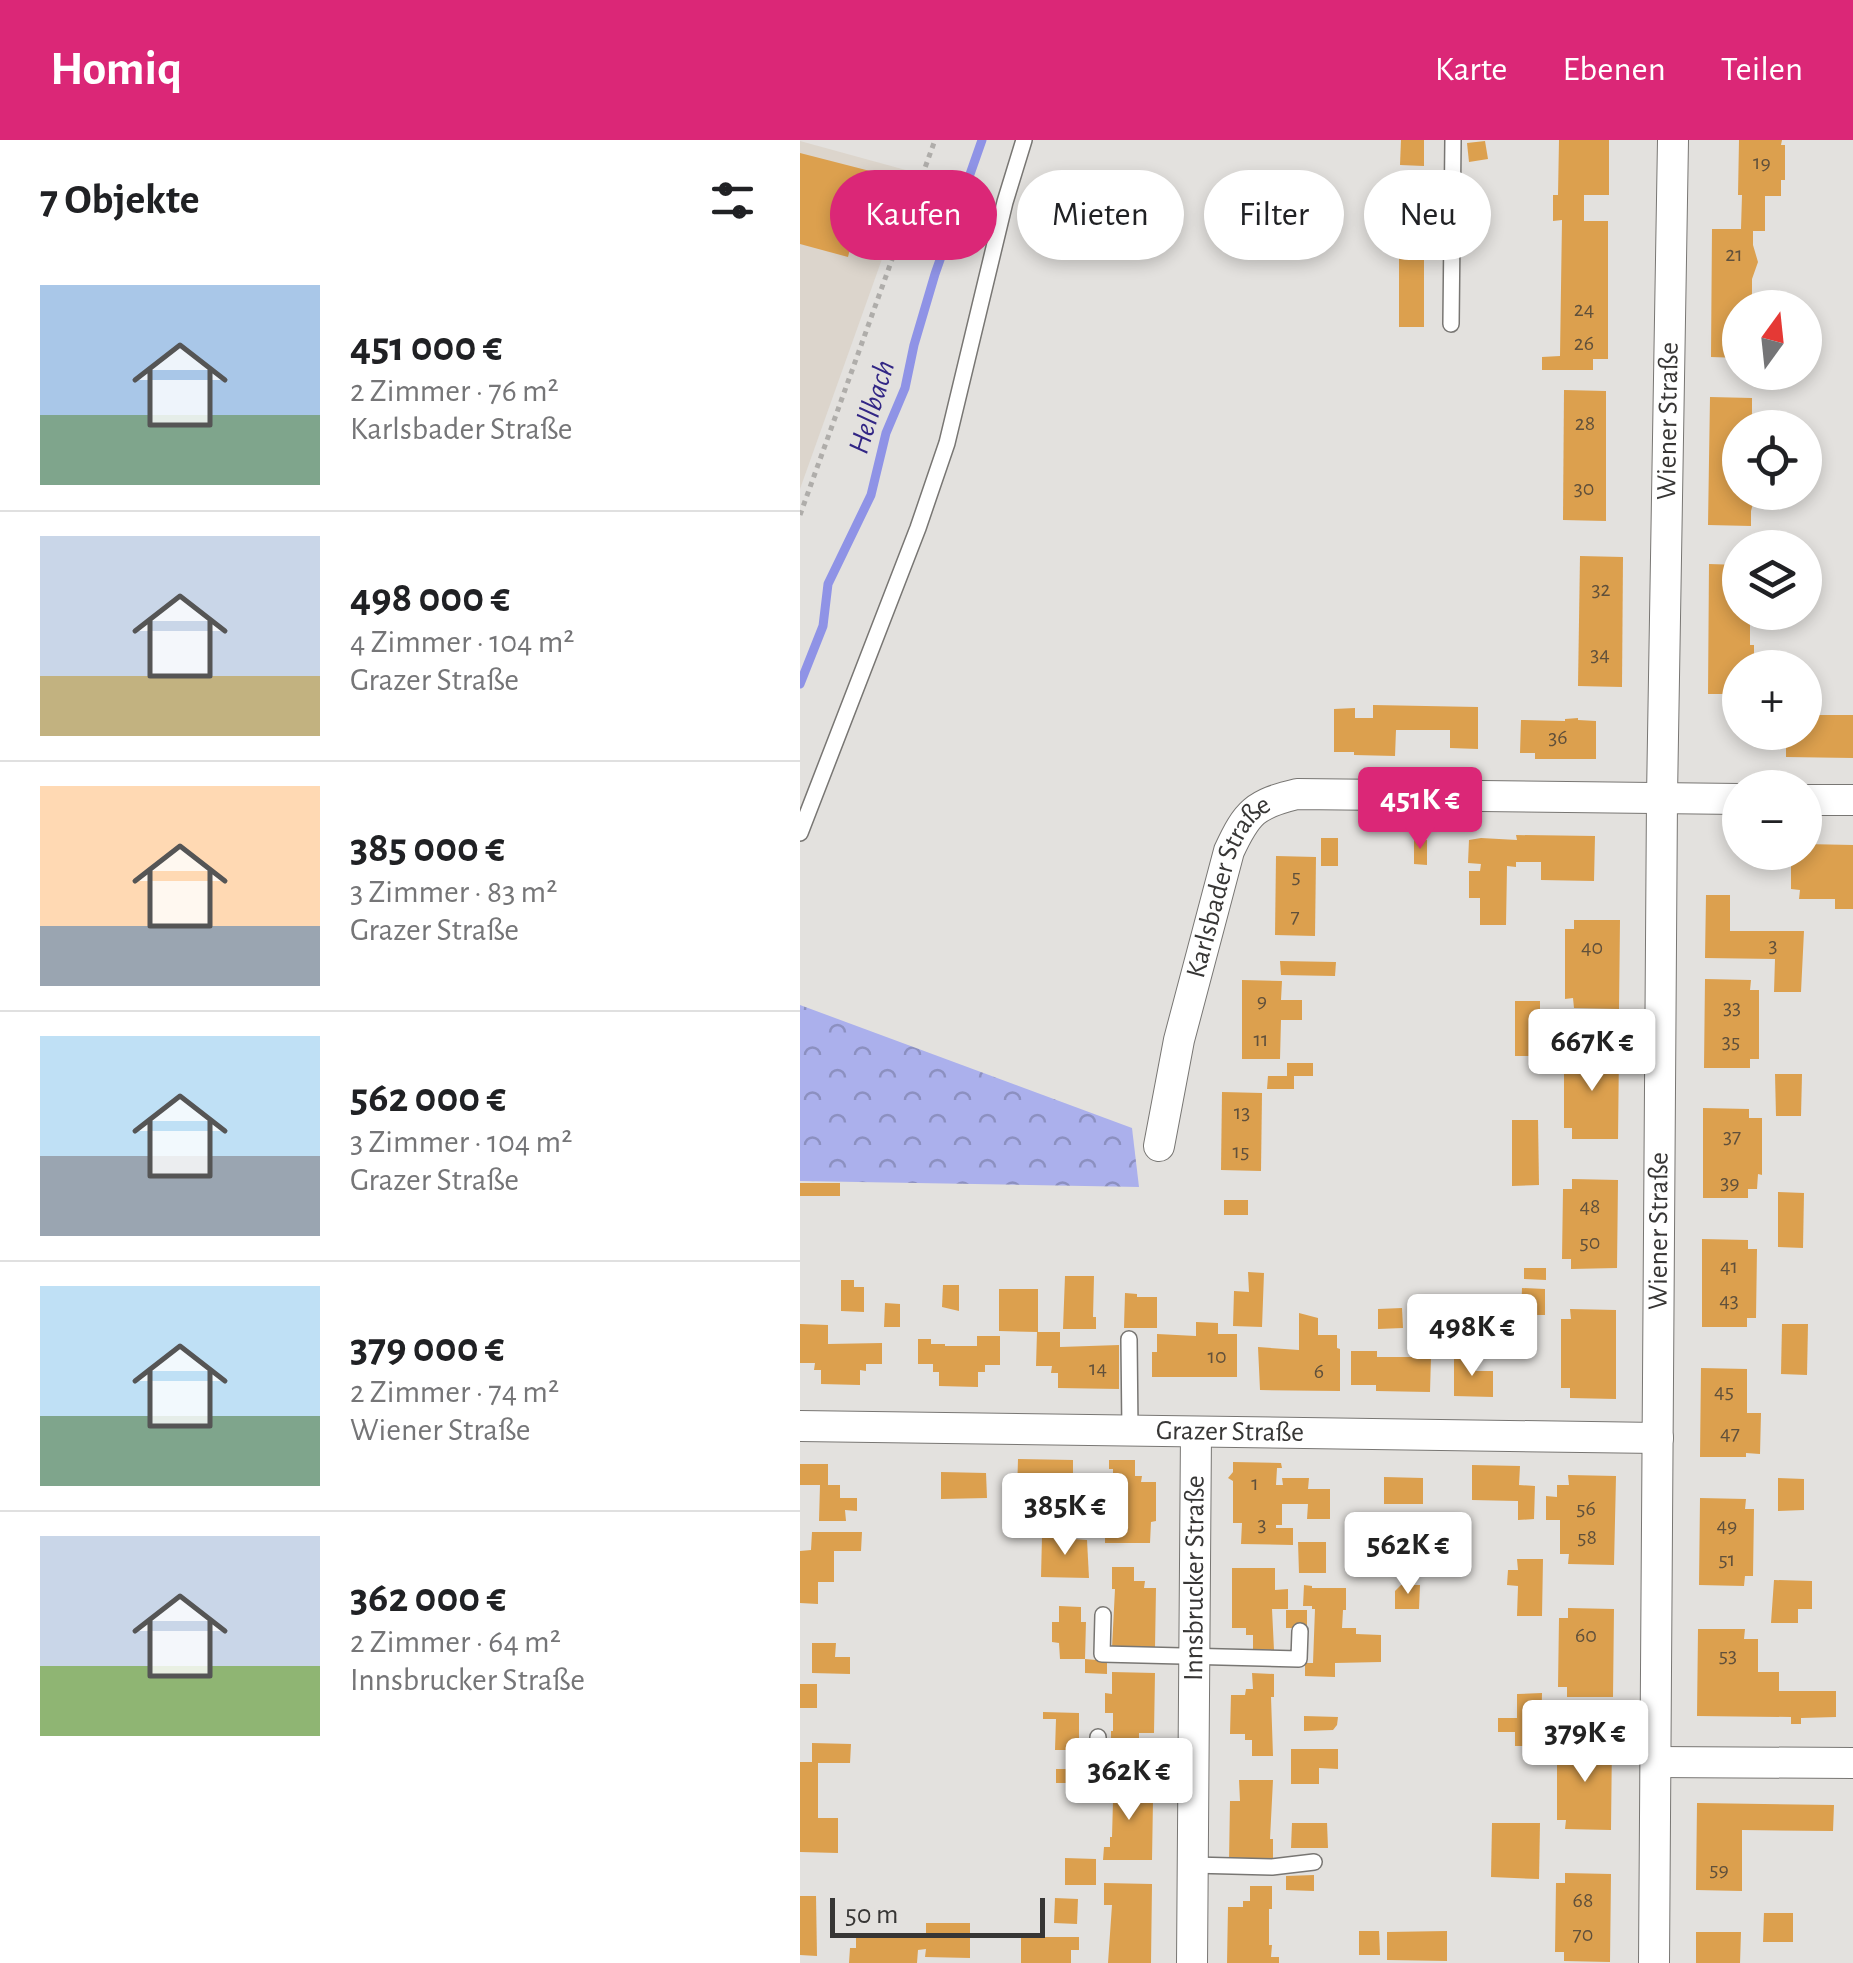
<!DOCTYPE html>
<html lang="de">
<meta charset="utf-8">
<style>
:root{--surface:#fff;--page:#f6f6f6;--text:#202124;--muted:#757577;--line:#e0e0e0;--accent:#db2777}
body{margin:0;font-family:"Alegreya Sans",sans-serif;background:var(--page);color:var(--text);height:100vh;display:flex;flex-direction:column;font-size:38px;white-space:nowrap}
*{box-sizing:border-box;margin:0}
p{font-size:32px;color:var(--muted)}
.icon{flex:none;width:55px;height:55px;fill:none;stroke:currentColor;stroke-width:2;stroke-linecap:round;stroke-linejoin:round}
.map{position:relative;flex:1;overflow:hidden}
.details{display:flex;flex-direction:column;background:var(--surface);width:800px}
.details>*{flex:none}
.banner{position:absolute;left:30px;top:30px;width:872px;height:90px;display:flex;gap:20px}
.needle{width:65px;rotate:15deg}
.tools{position:absolute;left:922px;top:150px;display:grid;gap:20px}
.tools a{display:grid;place-items:center;width:100px;height:100px;border-radius:50%;background:var(--surface);box-shadow:0 5px 15px #0003;font-size:50px}
.scale{position:absolute;left:30px;bottom:25px;width:215px;box-sizing:border-box;padding-left:10px;border:5px solid #373635;border-top:0;font-size:28px;line-height:35px;white-space:nowrap;color:#373635;-webkit-text-stroke:8px #e3e1de;paint-order:stroke}
.price{position:absolute;translate:-50% -85px;padding:0 22px;border-radius:10px;background:#fff;color:#222;font-size:32px;line-height:65px;filter:drop-shadow(0 2px 5px #0008)}
.price::after{content:'';position:absolute;left:50%;top:60px;width:30px;height:22px;margin-left:-15px;background:inherit;clip-path:polygon(0 0,100% 0,50% 100%)}
.price.on{background:var(--accent);color:#fff}
ul{padding:0;list-style:none}
li{display:flex;align-items:center;gap:30px;height:250px;padding:0 40px}
li+li{border-top:2px solid var(--line)}
li span{display:grid;place-items:center;flex:none;width:280px;height:200px;border-radius:0px;color:#555}
li>.icon{margin-inline-start:auto}
span .icon{width:120px;height:120px;fill:#fffc;stroke-width:1}
li b{font-size:42px}
h2{display:flex;justify-content:space-between;align-items:center;height:120px;padding:0 40px;font-size:42px}
.chip{padding:0 35px;border-radius:45px;background:var(--surface);box-shadow:0 5px 15px #0003;font-size:35px;line-height:90px}
.chip.on{background:var(--accent);color:#fff}
header{display:flex;align-items:center;gap:60px;box-sizing:border-box;height:140px;padding:0 50px;background:var(--accent);color:#fff}
header strong{font-size:48px}
nav{display:flex;gap:55px;margin-inline-start:auto;font-size:35px}
main{display:flex;flex:1;min-height:0}
.map>svg:first-child{display:block}
.built{fill:#dcd5cc}
.forest{fill:url(#forest-crowns)}
.lines{fill:none;stroke-linecap:round;stroke-linejoin:round}
.stream{stroke:#8f93e6;stroke-width:9}
.building{fill:#dca04e}
.service-casing{stroke:#787673;stroke-width:18}
.minor-casing{stroke:#787673;stroke-width:32}
.path{stroke:#afadaa;stroke-width:5;stroke-dasharray:5 5;stroke-linecap:butt}
.service{stroke:#fff;stroke-width:15}
.minor{stroke:#fff;stroke-width:30}
.labels{text-anchor:middle;dominant-baseline:central;stroke-width:9;stroke-linejoin:round;paint-order:stroke}
.number-label{font-size:22px;fill:#60503b}
.street-label{font-size:28px;fill:#373635;stroke:#e3e1de}
.water-label{font-size:30px;font-style:italic;fill:#322685;stroke:#e3e1de}
</style>
<header>
<strong>Homiq</strong>
<nav><a>Karte</a><a>Ebenen</a><a>Teilen</a></nav>
</header>
<main>
<section class="details">
<h2>7 Objekte<svg class="icon" aria-label="filters" viewBox="0 0 24 24"><path d="M4 7h16M4 17h16"/><circle cx="9" cy="7" r="2"/><circle cx="15" cy="17" r="2"/></svg></h2>
<ul>
<li><span style="background:linear-gradient(#a9c7e8 65%,#7fa58c 0)"><svg class="icon" aria-label="home" viewBox="0 0 24 24"><path d="M3 11l9-7 9 7M6 9v11h12V9"/></svg></span><div><b>451 000 €</b><p>2 Zimmer · 76 m²</p><p>Karlsbader Straße</p></div></li>
<li><span style="background:linear-gradient(#c9d6e8 70%,#c2b280 0)"><svg class="icon" aria-label="home" viewBox="0 0 24 24"><path d="M3 11l9-7 9 7M6 9v11h12V9"/></svg></span><div><b>498 000 €</b><p>4 Zimmer · 104 m²</p><p>Grazer Straße</p></div></li>
<li><span style="background:linear-gradient(#ffd9b3 70%,#9aa5b1 0)"><svg class="icon" aria-label="home" viewBox="0 0 24 24"><path d="M3 11l9-7 9 7M6 9v11h12V9"/></svg></span><div><b>385 000 €</b><p>3 Zimmer · 83 m²</p><p>Grazer Straße</p></div></li>
<li><span style="background:linear-gradient(#bfe0f5 60%,#9aa5b1 0)"><svg class="icon" aria-label="home" viewBox="0 0 24 24"><path d="M3 11l9-7 9 7M6 9v11h12V9"/></svg></span><div><b>562 000 €</b><p>3 Zimmer · 104 m²</p><p>Grazer Straße</p></div></li>
<li><span style="background:linear-gradient(#bfe0f5 65%,#7fa58c 0)"><svg class="icon" aria-label="home" viewBox="0 0 24 24"><path d="M3 11l9-7 9 7M6 9v11h12V9"/></svg></span><div><b>379 000 €</b><p>2 Zimmer · 74 m²</p><p>Wiener Straße</p></div></li>
<li><span style="background:linear-gradient(#c9d6e8 65%,#8fb573 0)"><svg class="icon" aria-label="home" viewBox="0 0 24 24"><path d="M3 11l9-7 9 7M6 9v11h12V9"/></svg></span><div><b>362 000 €</b><p>2 Zimmer · 64 m²</p><p>Innsbrucker Straße</p></div></li>
</ul>
</section>
<div class="map">
<svg width="1053" height="1823" viewBox="0 0 1053 1823">
<defs>
<pattern id="forest-crowns" width="20" height="18" patternUnits="userSpaceOnUse" patternTransform="scale(2.5)"><rect width="20" height="18" fill="#abb0ec"/><path d="M2 6a3 3 0 1 1 6 0M12 15a3 3 0 1 1 6 0" fill="none" stroke="#8c90c0"/></pattern>
</defs>
<rect width="100%" height="100%" fill="#e3e1de"/>
<!-- built -->
<polygon class="built" points="0,1 113,32 0,349"/>
<!-- forest -->
<polygon class="forest" points="0,865 332,988 339,1047 0,1041"/>
<g class="lines">
<!-- stream -->
<polyline class="stream" points="0,544 23,486 28,444 71,355 86,293 105,248 114,205 135,134 182,0"/>
</g>
<!-- building -->
<g class="building">
<polygon points="601,0 624,0 624,26 600,25"/>
<polygon points="759,0 809,0 809,55 784,55 784,81 808,81 808,219 793,219 793,230 742,230 742,217 760,216 762,80 753,81 753,55 758,55"/>
<polygon points="939,0 982,0 981,5 985,5 985,40 981,40 981,56 965,56 965,91 953,91 953,105 958,122 952,139 952,168 940,168 940,218 911,217 912,89 941,89 942,55 938,55"/>
<polygon points="685,1 688,19 669,22 667,3"/>
<polygon points="0,13 70,31 48,117 0,104"/>
<polygon points="599,113 624,114 624,187 599,187"/>
<polygon points="764,250 806,251 806,381 763,380"/>
<polygon points="910,257 952,258 952,273 956,288 940,288 940,352 956,352 951,371 951,386 908,385"/>
<polygon points="780,416 823,417 822,547 778,546"/>
<polygon points="909,424 940,425 940,472 950,472 950,505 954,505 954,528 940,528 940,554 908,554"/>
<polygon points="573,565 678,567 678,609 650,608 650,590 596,590 595,616 554,615 554,612 534,612 534,569 555,568 555,578 573,578"/>
<polygon points="1005,575 1053,575 1053,618 986,617 986,592 1005,592"/>
<polygon points="778,578 778,580 796,581 796,619 735,619 735,613 720,613 721,580 765,581 765,579"/>
<polygon points="716,695 795,696 794,741 741,740 741,722 716,722 716,727 707,726 706,785 680,785 680,758 669,758 669,731 680,731 681,724 668,723 669,700 681,698 717,700"/>
<rect x="521" y="698" width="17" height="28"/>
<polygon points="614,699 627,700 627,725 614,724"/>
<polygon points="1005,704 1053,705 1053,769 1035,769 1035,759 999,759 1000,750 991,749 991,712 1005,712"/>
<polygon points="476,716 516,717 515,796 475,795"/>
<polygon points="906,755 930,755 930,791 1004,791 1001,852 974,852 975,819 905,818"/>
<polygon points="774,780 820,780 819,869 774,868 773,858 765,859 765,789 774,789"/>
<polygon points="480,821 536,822 535,836 481,835"/>
<polygon points="905,839 951,840 950,850 959,850 959,919 950,919 950,928 904,928"/>
<polygon points="442,840 482,841 481,860 502,860 502,880 481,880 480,919 442,919"/>
<rect x="715" y="861" width="25" height="55"/>
<polygon points="773,909 819,910 818,999 772,999 772,988 764,988 764,919 773,919"/>
<polygon points="487,923 513,923 513,936 494,936 494,949 467,949 468,936 487,936"/>
<polygon points="975,934 1002,934 1001,976 976,976"/>
<polygon points="422,952 462,953 461,1031 421,1030"/>
<polygon points="903,968 949,969 949,978 962,978 962,1035 958,1034 957,1049 948,1049 948,1058 903,1058"/>
<polygon points="712,980 738,980 739,1045 712,1046"/>
<polygon points="772,1039 818,1040 817,1128 771,1129 771,1119 762,1119 763,1049 772,1049"/>
<rect x="0" y="1043" width="40" height="13"/>
<polygon points="978,1052 1004,1053 1003,1108 978,1107"/>
<rect x="424" y="1060" width="24" height="15"/>
<polygon points="902,1099 948,1100 948,1109 957,1109 956,1178 947,1178 947,1187 902,1187"/>
<polygon points="724,1128 746,1128 746,1140 724,1139"/>
<polygon points="448,1132 464,1133 462,1187 433,1186 434,1151 449,1152"/>
<polygon points="265,1136 294,1136 293,1177 296,1177 296,1189 263,1189"/>
<polygon points="41,1140 54,1140 54,1147 64,1147 64,1172 41,1171"/>
<polygon points="143,1145 159,1145 159,1171 142,1167"/>
<polygon points="722,1148 745,1149 745,1175 721,1175"/>
<polygon points="199,1149 238,1149 238,1192 260,1192 260,1207 319,1205 319,1249 258,1248 258,1233 251,1233 252,1226 236,1226 237,1192 199,1191"/>
<polygon points="325,1153 337,1154 337,1157 357,1157 357,1188 324,1188"/>
<polygon points="85,1163 100,1164 100,1187 84,1187"/>
<polygon points="602,1168 603,1188 578,1189 578,1169"/>
<polygon points="770,1169 816,1170 816,1259 770,1258 770,1248 761,1248 761,1179 771,1179"/>
<polygon points="499,1173 518,1178 518,1195 537,1195 537,1208 540,1209 540,1251 460,1250 458,1207 499,1210"/>
<polygon points="396,1182 418,1183 418,1194 437,1194 437,1237 352,1237 352,1212 357,1212 357,1194 396,1196"/>
<polygon points="0,1184 28,1185 28,1204 82,1203 82,1224 66,1224 66,1231 60,1230 60,1245 21,1244 21,1230 14,1230 15,1223 0,1223"/>
<polygon points="982,1184 1008,1184 1007,1235 981,1234"/>
<polygon points="177,1196 200,1196 200,1225 185,1225 185,1232 178,1232 178,1247 139,1246 139,1232 133,1232 133,1224 118,1224 118,1199 131,1199 131,1204 145,1204 145,1206 177,1206"/>
<polygon points="551,1211 577,1211 577,1217 631,1217 630,1252 576,1251 576,1245 551,1245"/>
<polygon points="654,1217 676,1217 676,1231 693,1231 693,1257 654,1256"/>
<polygon points="901,1228 947,1229 947,1273 961,1273 960,1314 946,1313 946,1317 900,1317"/>
<polygon points="218,1319 273,1320 273,1353 217,1353"/>
<polygon points="309,1320 335,1320 335,1336 342,1336 341,1342 356,1342 356,1381 351,1382 350,1403 305,1403 305,1394 313,1394 313,1379 315,1380 316,1343 313,1343 313,1329 309,1329"/>
<polygon points="433,1322 481,1323 482,1328 477,1328 476,1345 483,1345 482,1338 509,1338 508,1349 530,1349 530,1379 507,1379 508,1364 482,1364 482,1385 476,1385 476,1388 493,1388 493,1405 441,1404 442,1383 433,1383 433,1341 428,1338 433,1332"/>
<polygon points="0,1324 28,1324 28,1345 40,1345 40,1358 57,1358 57,1371 45,1370 46,1381 19,1381 20,1345 0,1345"/>
<polygon points="672,1325 720,1326 719,1345 735,1346 734,1379 718,1380 718,1361 672,1360"/>
<polygon points="141,1332 186,1333 187,1358 141,1359"/>
<polygon points="768,1335 816,1336 814,1425 768,1424 769,1414 760,1414 760,1380 746,1380 746,1356 757,1357 757,1345 769,1345"/>
<polygon points="584,1337 623,1338 623,1364 584,1364"/>
<polygon points="978,1338 1004,1339 1004,1370 978,1371"/>
<polygon points="900,1358 946,1359 945,1369 954,1369 953,1436 945,1436 944,1446 899,1445"/>
<polygon points="12,1392 62,1392 61,1411 34,1411 34,1442 18,1442 18,1464 0,1463 0,1411 11,1410"/>
<polygon points="242,1397 287,1400 289,1438 241,1437"/>
<polygon points="498,1402 526,1402 526,1433 499,1433"/>
<polygon points="717,1419 743,1419 742,1476 717,1476 718,1446 707,1445 708,1430 718,1430"/>
<polygon points="312,1427 334,1427 334,1441 345,1441 344,1448 356,1448 355,1508 312,1508 315,1449 312,1449"/>
<polygon points="432,1428 475,1428 475,1450 488,1449 488,1469 472,1469 474,1510 453,1509 453,1495 446,1495 446,1488 432,1488"/>
<polygon points="974,1440 1012,1441 1012,1469 998,1469 998,1483 971,1483"/>
<polygon points="504,1445 512,1446 512,1448 546,1448 546,1470 543,1470 542,1488 556,1488 556,1494 581,1495 581,1522 535,1523 535,1537 505,1536 505,1523 513,1523 515,1469 512,1469 512,1466 503,1466"/>
<polygon points="601,1445 620,1445 619,1469 595,1469 595,1451"/>
<polygon points="259,1466 281,1467 281,1482 286,1482 285,1519 260,1519 259,1503 252,1502 252,1482 259,1482"/>
<polygon points="768,1468 814,1469 813,1557 767,1557 767,1547 758,1547 759,1478 768,1478"/>
<rect x="486" y="1470" width="21" height="18"/>
<polygon points="898,1489 945,1489 944,1499 958,1499 958,1532 979,1532 979,1551 1036,1551 1036,1577 1001,1578 1001,1584 991,1584 991,1577 897,1576"/>
<polygon points="12,1503 36,1503 35,1517 50,1517 50,1534 12,1533"/>
<polygon points="285,1519 307,1521 307,1534 285,1533"/>
<polygon points="312,1532 355,1533 354,1593 339,1593 339,1599 332,1599 332,1615 306,1614 306,1601 311,1601 311,1591 313,1591 313,1573 305,1573 305,1553 312,1554"/>
<polygon points="452,1533 474,1534 474,1557 471,1557 473,1616 452,1616 452,1600 445,1600 445,1594 430,1594 431,1555 445,1555 446,1549 453,1549"/>
<rect x="0" y="1544" width="17" height="24"/>
<polygon points="742,1553 741,1606 715,1606 715,1592 698,1592 698,1578 717,1578 717,1554"/>
<polygon points="243,1572 279,1573 279,1610 255,1610 256,1579 243,1579"/>
<polygon points="504,1576 538,1577 537,1585 533,1590 504,1591"/>
<polygon points="766,1600 812,1601 811,1690 765,1689 766,1680 757,1680 757,1610 766,1610"/>
<polygon points="12,1603 51,1604 50,1623 18,1623 18,1678 38,1678 38,1713 0,1712 0,1622 12,1622"/>
<polygon points="491,1609 538,1609 538,1629 519,1628 519,1644 491,1644"/>
<rect x="256" y="1629" width="27" height="14"/>
<polygon points="303,1637 332,1638 331,1654 339,1654 339,1659 353,1660 352,1720 303,1720 304,1707 310,1707 310,1697 312,1697 313,1661 311,1661 311,1649 302,1649"/>
<polygon points="439,1640 473,1640 470,1699 473,1699 473,1720 429,1722 430,1661 440,1661"/>
<polygon points="897,1663 1034,1665 1033,1691 942,1690 942,1751 896,1750"/>
<polygon points="492,1683 527,1683 528,1708 491,1708"/>
<polygon points="692,1683 740,1683 739,1739 691,1737"/>
<polygon points="265,1718 296,1719 296,1745 265,1745"/>
<polygon points="765,1733 811,1734 810,1822 764,1821 764,1812 755,1812 756,1743 765,1743"/>
<polygon points="514,1735 514,1751 486,1750 486,1736"/>
<polygon points="304,1743 352,1744 351,1823 308,1823 312,1765 304,1765"/>
<polygon points="450,1746 472,1746 472,1769 469,1769 469,1805 472,1805 471,1817 479,1817 479,1823 427,1823 428,1767 443,1767 443,1761 450,1761"/>
<polygon points="0,1756 16,1756 17,1816 0,1815"/>
<polygon points="255,1758 278,1759 277,1784 254,1783"/>
<polygon points="964,1773 993,1773 993,1802 963,1802"/>
<polygon points="126,1783 170,1783 170,1818 125,1817 126,1809 118,1810 117,1823 49,1823 50,1808 56,1808 56,1795 126,1795"/>
<polygon points="559,1791 579,1791 580,1815 559,1815"/>
<polygon points="647,1791 647,1821 587,1820 587,1792"/>
<polygon points="896,1792 941,1792 940,1823 896,1823"/>
<polygon points="221,1797 279,1797 279,1810 271,1810 271,1823 221,1823"/>
</g>
<g class="lines">
<!-- service casing -->
<g class="service-casing">
<g id="service">
<polyline points="651,184 653,0"/>
<polyline points="0,693 118,388 147,303 205,62 224,0"/>
<polyline points="329,1199 330,1291"/>
<polyline points="303,1475 302,1514 499,1519 500,1491"/>
<polyline points="298,1597 298,1618 392,1619"/>
<polyline points="392,1725 472,1727 514,1722"/>
</g>
</g>
<!-- minor casing -->
<g class="minor-casing">
<g id="minor">
<polyline points="1005,660 1053,660"/>
<path id="s1" d="M359,1006L379,900L429,711C447,672 455,664 497,654L940,659"/>
<path id="s2" d="M0,1286L858,1298"/>
<polyline points="856,1622 1053,1623"/>
<path id="s3" d="M392,1823L396,1292"/>
<path id="s4" d="M854,1823L862,657L873,0"/>
</g>
</g>
<!-- path -->
<polyline class="path" points="0,375 135,0"/>
<!-- service -->
<use href="#service" class="service"/>
<!-- minor -->
<use href="#minor" class="minor"/>
</g>
<g class="labels">
<!-- number labels -->
<g class="number-label">
<text x="962" y="22">19</text>
<text x="934" y="114">21</text>
<text x="784" y="169">24</text>
<text x="784" y="203">26</text>
<text x="785" y="283">28</text>
<text x="784" y="348">30</text>
<text x="801" y="449">32</text>
<text x="800" y="514">34</text>
<text x="758" y="597">36</text>
<text x="496" y="736">5</text>
<text x="495" y="776">7</text>
<text x="973" y="805">3</text>
<text x="792" y="807">40</text>
<text x="462" y="860">9</text>
<text x="932" y="867">33</text>
<text x="461" y="899">11</text>
<text x="931" y="901">35</text>
<text x="442" y="972">13</text>
<text x="932" y="996">37</text>
<text x="441" y="1011">15</text>
<text x="930" y="1042">39</text>
<text x="790" y="1066">48</text>
<text x="790" y="1102">50</text>
<text x="929" y="1126">41</text>
<text x="929" y="1160">43</text>
<text x="417" y="1216">10</text>
<text x="298" y="1228">14</text>
<text x="519" y="1231">6</text>
<text x="924" y="1251">45</text>
<text x="930" y="1293">47</text>
<text x="455" y="1343">1</text>
<text x="786" y="1368">56</text>
<text x="462" y="1384">3</text>
<text x="927" y="1385">49</text>
<text x="787" y="1397">58</text>
<text x="927" y="1419">51</text>
<text x="786" y="1495">60</text>
<text x="928" y="1515">53</text>
<text x="919" y="1729">59</text>
<text x="783" y="1760">68</text>
<text x="783" y="1794">70</text>
</g>
<!-- street labels -->
<g class="street-label">
<text stroke="none"><textPath href="#s4" startOffset="1542">Wiener Straße</textPath></text>
<text stroke="none"><textPath href="#s1" startOffset="270">Karlsbader Straße</textPath></text>
<text stroke="none"><textPath href="#s4" startOffset="732">Wiener Straße</textPath></text>
<text stroke="none"><textPath href="#s2" startOffset="430">Grazer Straße</textPath></text>
<text stroke="none"><textPath href="#s3" startOffset="385">Innsbrucker Straße</textPath></text>
</g>
<!-- water labels -->
<g class="water-label">
<text transform="translate(72 267) rotate(-73)">Hellbach</text>
</g>
</g>
</svg>
<div class="tools">
<a><svg class="needle" viewBox="-14 -14 28 28"><path d="M0-13l5 13h-10z" fill="#e53935"/><path d="M0 13l5-13h-10z" fill="#757577"/></svg></a>
<a><svg class="icon" aria-label="locate" viewBox="0 0 24 24"><circle cx="12" cy="12" r="6"/><path d="M12 2v4M12 18v4M2 12h4M18 12h4"/></svg></a>
<a><svg class="icon" aria-label="layers" viewBox="0 0 24 24"><path d="M12 4l9 5-9 5-9-5zM3 14l9 5 9-5"/></svg></a>
<a>+</a>
<a>−</a>
</div>
<div class="scale">50 m</div>
<b class="price on" style="left:620px;top:712px">451K €</b>
<b class="price" style="left:792px;top:954px">667K €</b>
<b class="price" style="left:672px;top:1239px">498K €</b>
<b class="price" style="left:265px;top:1418px">385K €</b>
<b class="price" style="left:608px;top:1457px">562K €</b>
<b class="price" style="left:785px;top:1645px">379K €</b>
<b class="price" style="left:329px;top:1683px">362K €</b>
<div class="banner">
<a class="chip on">Kaufen</a>
<a class="chip">Mieten</a>
<a class="chip">Filter</a>
<a class="chip">Neu</a>
</div>
</div>
</main>
